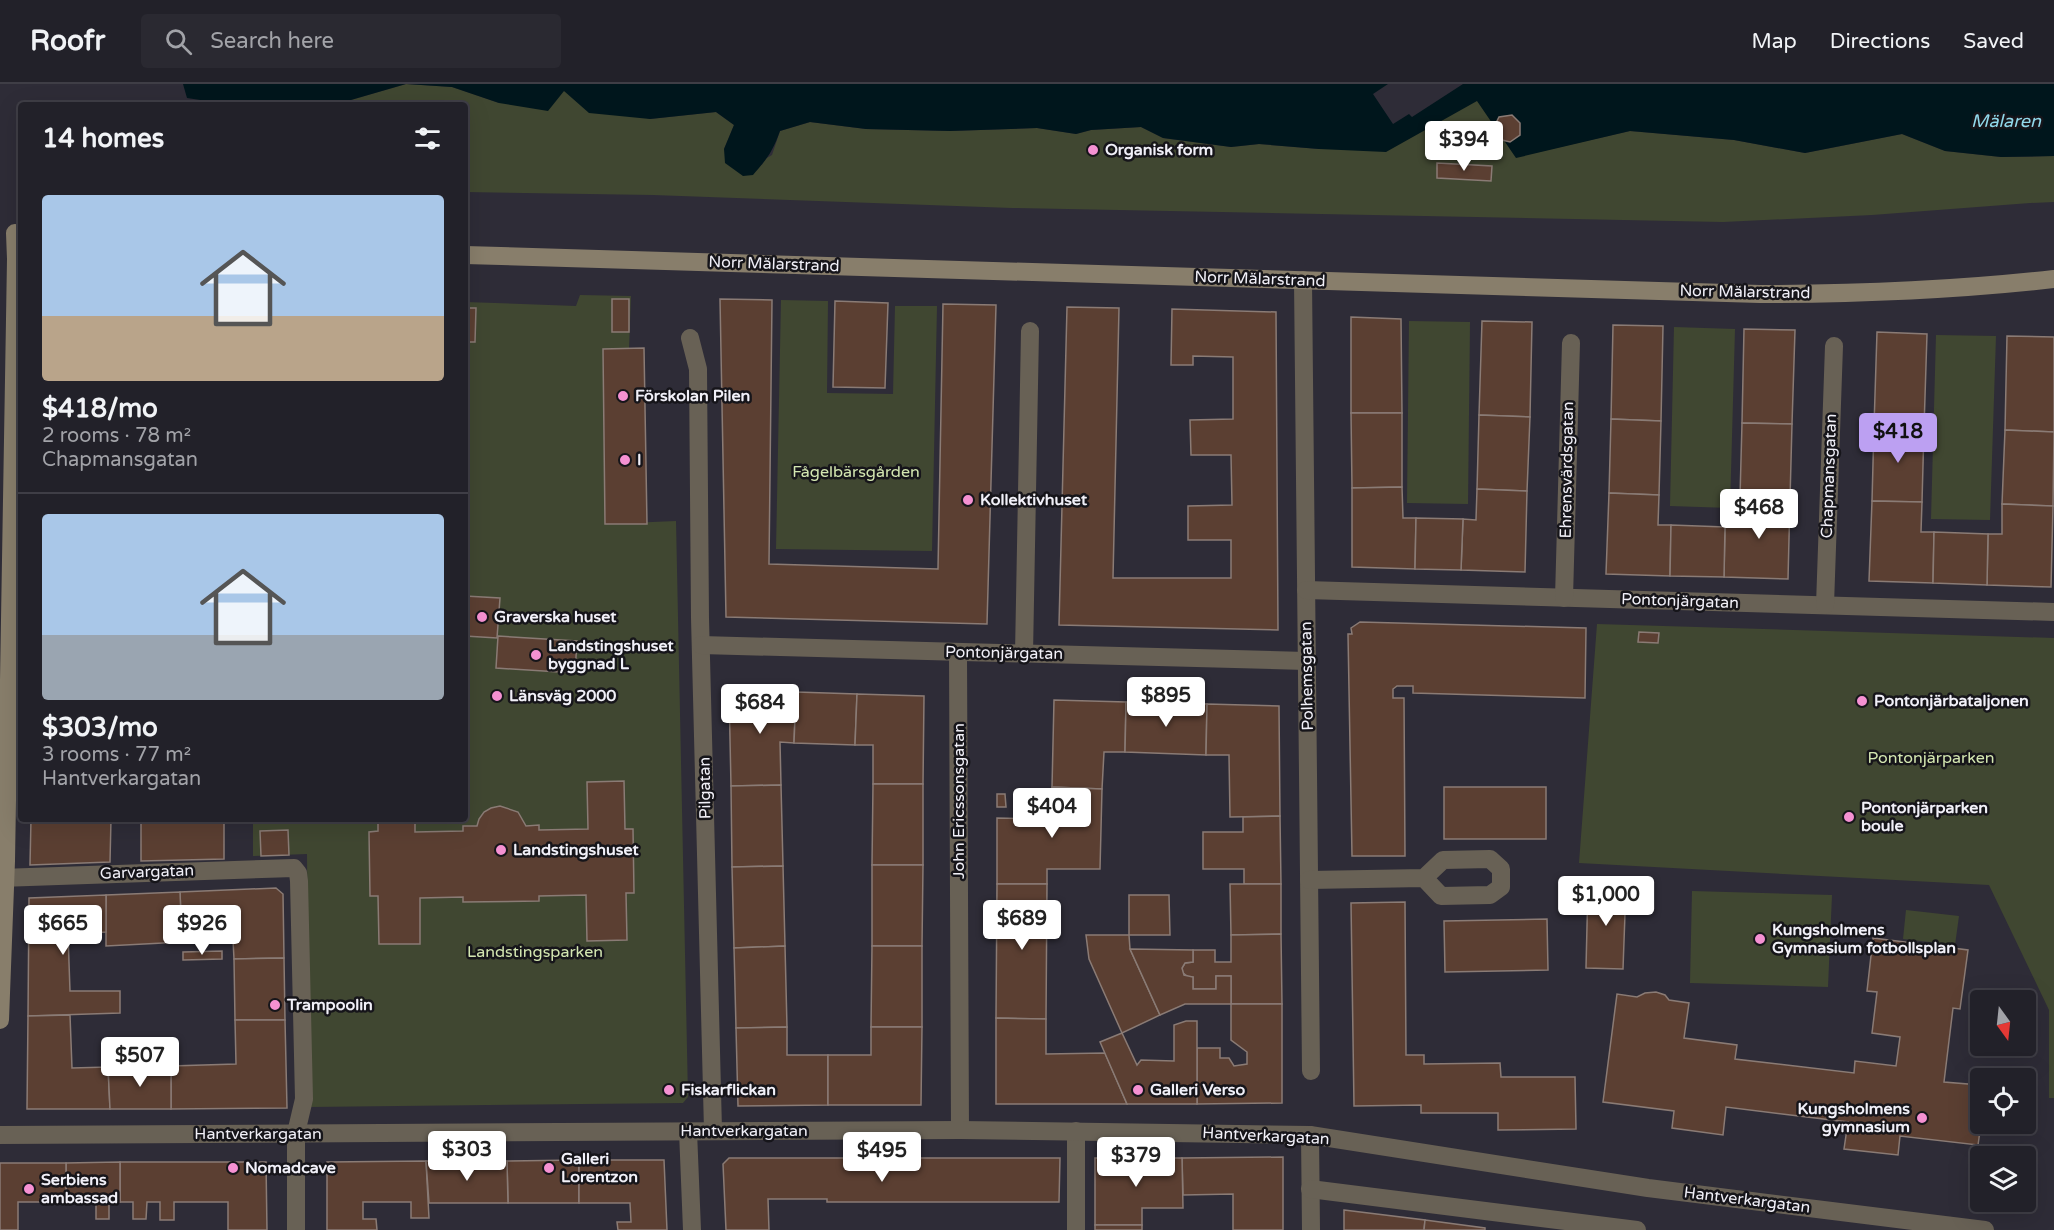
<!DOCTYPE html>
<meta charset="utf-8">
<style>
:root{--surface:#222129;--page:#2a2931;--text:#f1f3f6;--muted:#a2a3a8;--line:#3f3e46;--accent:#bca0f2}
body{margin:0;font-family:"Varela Round",sans-serif;background:var(--page);color:var(--text);height:100vh;display:flex;flex-direction:column;font-size:22px;white-space:nowrap}
*{box-sizing:border-box;margin:0}
p{font-size:20px;color:var(--muted)}
.icon{flex:none;width:33px;height:33px;fill:none;stroke:currentColor;stroke-width:2;stroke-linecap:round;stroke-linejoin:round}
.map{position:relative;flex:1;overflow:hidden}
.details{position:absolute;left:18px;top:18px;width:450px;height:720px;display:flex;flex-direction:column;background:var(--surface);border-radius:6px;box-shadow:0 6px 24px #0002,0 0 0 2px var(--line)}
.details>*{flex:none}
.needle{width:39px;rotate:165deg}
.controls{position:absolute;left:1970px;top:906px;display:grid;gap:12px}
.controls a{display:grid;place-items:center;width:66px;height:66px;border-radius:6px;background:var(--surface);box-shadow:0 6px 24px #0002,0 0 0 2px var(--line);font-size:30px}
.price{position:absolute;translate:-50% -51px;padding:0 14px;border-radius:6px;background:#fff;color:#222;font-size:20px;line-height:39px;filter:drop-shadow(0 2px 3px #0008)}
.price::after{content:'';position:absolute;left:50%;top:36px;width:18px;height:14px;margin-left:-9px;background:inherit;clip-path:polygon(0 0,100% 0,50% 100%)}
.price.active{background:var(--accent);color:#111}
ul{padding:0;list-style:none}
li{display:grid;align-content:center;gap:12px;height:318px;padding:0 24px}
li+li{border-top:2px solid var(--line)}
li span{display:grid;place-items:center;height:186px;border-radius:6px;color:#555}
li>.icon{margin-inline-start:auto}
span .icon{width:108px;height:108px;fill:#fffc;stroke-width:1}
li b{font-size:26px}
h2{display:flex;justify-content:space-between;align-items:center;height:72px;padding:0 24px;font-size:26px}
header{display:flex;align-items:center;gap:36px;box-sizing:border-box;height:84px;padding:0 30px;background:var(--surface);border-bottom:2px solid var(--line)}
header strong{font-size:28px}
nav{display:flex;gap:33px;margin-inline-start:auto;font-size:21px}
.search{width:420px;height:54px;background:var(--page);display:flex;align-items:center;gap:15px;box-sizing:border-box;padding:0 21px;border-radius:6px;color:var(--muted);font-size:22px}
.map>svg:first-child{display:block}
.green{fill:#404731}
.water{fill:#00161c}
.pier{fill:#2e2c37}
.building{fill:#5b3f32;stroke:#8a7b75;stroke-width:1.5}
.lines{fill:none;stroke-linecap:round;stroke-linejoin:round}
.street{stroke:#686155;stroke-width:18}
.secondary{stroke:#887e6b;stroke-width:18}
.poi-dot{fill:#f591d2;stroke:#16151a;stroke-width:2}
.labels{text-anchor:middle;dominant-baseline:central;stroke-width:5;stroke-linejoin:round;paint-order:stroke}
.poi-label{font-size:16px;font-weight:bold;fill:#f1f0f8;stroke:#16151a;text-anchor:start}
.street-label{font-size:16px;fill:#f1f0f8;stroke:#16151a}
.park-label{font-size:16px;fill:#d4e7b1;stroke:#16151a}
.water-label{font-size:18px;font-style:italic;fill:#91d8ea;stroke:#16151a}
</style>
<header>
<strong>Roofr</strong>
<div class="search"><svg class="icon" aria-label="search" viewBox="0 0 24 24"><circle cx="10" cy="10" r="6"/><path d="M15 15l6 6"/></svg>Search here</div>
<nav><a>Map</a><a>Directions</a><a>Saved</a></nav>
</header>
<div class="map">
<svg width="2054" height="1146" viewBox="0 0 2054 1146">
<rect width="100%" height="100%" fill="#2e2c37"/>
<!-- green -->
<g class="green">
<polygon points="406,0 452,3 499,19 564,7 650,35 716,28 734,41 724,65 762,81 765,75 772,71 780,47 810,38 866,45 950,47 1037,44 1076,50 1091,46 1141,43 1163,54 1231,63 1259,60 1319,65 1477,16 1516,73 1630,47 1734,56 1805,69 1902,50 1945,67 2001,73 2054,72 2054,118 2030,119 1872,131 1723,138 1012,124 653,111 465,108 465,21 316,21 344,18"/>
<polygon points="580,211 631,212 629,265 603,265 605,440 676,437 688,1013 683,1019 309,1023 307,770 253,772 253,735 465,735 465,218 576,222"/>
<polygon points="781,216 828,217 827,309 893,310 895,222 937,222 932,467 776,465"/>
<polygon points="1409,237 1470,238 1468,420 1407,419"/>
<polygon points="1674,243 1735,245 1730,424 1670,422"/>
<polygon points="1936,251 1996,252 1990,436 1931,435"/>
<polygon points="1597,540 2054,554 2054,1014 2049,1014 2049,926 1989,801 1579,779"/>
<polygon points="1692,807 1832,811 1828,903 1690,899"/>
<polygon points="1906,826 1959,832 1955,861 1903,855"/>
</g>
<!-- water -->
<g class="water">
<polygon points="183,0 406,0 344,18 316,21 210,21 207,17 187,14"/>
<path d="M406,0H2054V72L2001,73L1945,67L1902,50L1805,69L1734,56L1630,47L1516,74L1477,17L1386,68L1319,65L1259,60L1231,63L1163,54L1141,43L1091,46L1076,50L1037,44L950,47L866,45L810,38L780,47C773,67 767,75 753,91L743,92L725,79L724,65L734,41L716,28L650,35L589,29L564,7L548,27L499,19L452,3Z"/>
</g>
<!-- pier -->
<polygon class="pier" points="1388,0 1463,0 1412,33 1409,30 1393,40 1373,10"/>
<!-- building -->
<g class="building">
<polygon points="1512,31 1520,39 1520,51 1510,58 1498,55 1494,43 1499,33"/>
<polygon points="1498,58 1502,70 1492,73 1488,62"/>
<polygon points="1437,79 1492,82 1491,97 1437,94"/>
<rect x="612" y="215" width="17" height="33"/>
<polygon points="720,215 772,216 769,480 938,485 943,220 996,221 987,540 726,533"/>
<polygon points="835,217 888,219 885,304 833,303"/>
<polygon points="1067,223 1119,224 1113,494 1231,494 1231,456 1188,456 1188,422 1232,421 1231,371 1191,371 1190,336 1233,335 1233,273 1193,272 1193,281 1171,281 1172,225 1276,228 1278,546 1059,541"/>
<polygon points="465,224 476,224 475,258 465,258"/>
<polygon points="1351,233 1401,235 1402,329 1351,329"/>
<polygon points="1482,237 1532,238 1530,333 1479,331"/>
<polygon points="1613,241 1663,242 1661,337 1611,335"/>
<polygon points="1744,245 1795,246 1792,340 1742,339"/>
<polygon points="1877,248 1927,250 1924,344 1874,342"/>
<polygon points="2007,252 2054,253 2054,348 2005,346"/>
<polygon points="644,264 647,440 605,440 603,265"/>
<polygon points="1351,329 1402,329 1402,403 1352,404"/>
<polygon points="1479,331 1530,333 1527,407 1477,405"/>
<polygon points="1611,335 1661,337 1659,411 1609,409"/>
<polygon points="1742,339 1792,340 1790,415 1740,413"/>
<polygon points="1874,342 1924,344 1922,418 1872,417"/>
<polygon points="2005,346 2054,348 2053,422 2002,420"/>
<polygon points="1402,403 1403,434 1416,434 1415,485 1352,483 1352,404"/>
<polygon points="1477,405 1527,407 1525,488 1461,486 1463,435 1476,436"/>
<polygon points="1609,409 1659,411 1658,441 1671,441 1670,492 1606,490"/>
<polygon points="1740,413 1790,415 1788,495 1724,493 1725,443 1739,443"/>
<polygon points="1872,417 1922,418 1921,448 1934,448 1933,499 1869,497"/>
<polygon points="2002,420 2053,422 2051,503 1987,501 1988,450 2002,450"/>
<polygon points="1416,434 1463,435 1461,486 1415,485"/>
<polygon points="1671,441 1725,443 1724,493 1670,492"/>
<polygon points="1934,448 1988,450 1987,501 1933,499"/>
<polygon points="465,512 500,514 497,554 465,552"/>
<polygon points="1360,538 1586,544 1585,614 1413,609 1413,602 1397,602 1393,605 1393,614 1404,614 1405,772 1352,772 1348,550 1352,550 1351,544"/>
<polygon points="1639,548 1659,549 1658,559 1638,558"/>
<polygon points="498,552 577,557 575,589 496,584"/>
<polygon points="729,607 796,608 794,659 780,658 781,701 731,702"/>
<polygon points="796,608 857,610 855,661 794,659"/>
<polygon points="857,610 924,612 923,700 873,700 873,661 855,661"/>
<polygon points="1054,616 1126,618 1125,668 1104,668 1102,705 1052,703"/>
<polygon points="1126,618 1207,620 1206,671 1125,668"/>
<polygon points="1207,620 1279,622 1280,732 1230,733 1229,671 1206,671"/>
<polygon points="624,697 625,745 633,745 634,809 626,809 627,856 587,857 586,811 539,812 539,817 463,818 463,813 420,814 420,860 379,860 378,812 370,812 369,748 378,747 378,735 415,735 415,748 463,747 463,742 477,742 479,735 484,728 491,724 500,722 518,728 526,742 539,741 539,746 588,745 587,698"/>
<polygon points="873,700 923,700 923,781 872,781"/>
<polygon points="781,701 783,782 732,783 731,702"/>
<polygon points="1052,703 1102,705 1100,785 1047,785 1047,800 997,800 997,734 1051,735"/>
<rect x="1444" y="703" width="102" height="52"/>
<polygon points="997,710 1005,710 1006,723 997,723"/>
<polygon points="1280,732 1281,800 1244,800 1244,785 1203,785 1203,748 1243,748 1243,733"/>
<polygon points="31,735 111,735 110,778 30,781"/>
<polygon points="141,735 224,735 224,775 141,777"/>
<polygon points="288,746 289,771 261,772 260,747"/>
<polygon points="872,781 923,781 922,862 872,862"/>
<polygon points="783,782 785,862 734,864 732,783"/>
<polygon points="997,800 1047,800 1046,935 996,934"/>
<polygon points="1230,800 1281,800 1281,850 1231,851"/>
<polygon points="1588,801 1626,802 1623,885 1586,884"/>
<polygon points="276,804 283,810 284,874 234,875 233,856 182,858 180,808"/>
<polygon points="180,808 182,858 106,862 106,811"/>
<polygon points="106,811 106,848 68,850 70,907 120,907 120,929 28,932 29,814"/>
<polygon points="1129,811 1169,811 1170,851 1129,851"/>
<polygon points="1405,818 1406,971 1424,971 1424,980 1500,979 1501,993 1575,993 1576,1045 1498,1046 1498,1029 1421,1029 1421,1021 1354,1022 1351,819"/>
<polygon points="1547,835 1548,886 1445,888 1444,837"/>
<polygon points="1281,850 1282,920 1231,920 1231,892 1216,892 1216,905 1193,905 1193,893 1188,893 1182,888 1182,884 1185,879 1193,878 1193,866 1215,866 1215,878 1231,878 1231,851"/>
<polygon points="1086,851 1129,851 1130,865 1160,931 1122,949 1089,875"/>
<polygon points="1873,854 1968,866 1960,925 1953,924 1944,998 1980,1001 1981,1040 1978,1061 1900,1052 1898,1071 1844,1065 1848,1038 1726,1023 1723,1051 1672,1044 1674,1027 1603,1018 1617,910 1637,913 1645,909 1656,908 1665,911 1669,916 1689,919 1684,954 1737,961 1735,975 1854,989 1855,977 1896,982 1900,953 1872,949 1877,908 1867,907"/>
<polygon points="785,862 787,943 736,944 734,864"/>
<polygon points="872,862 922,862 922,943 871,943"/>
<polygon points="1130,865 1193,866 1193,878 1185,879 1182,884 1184,891 1193,893 1193,905 1216,905 1216,892 1231,892 1231,920 1185,920 1160,931"/>
<polygon points="222,867 222,875 183,876 183,868"/>
<polygon points="284,874 285,936 235,936 234,875"/>
<polygon points="1231,920 1282,920 1282,1019 1197,1020 1197,964 1220,964 1220,974 1229,974 1234,982 1247,980 1247,968 1231,956"/>
<polygon points="70,931 72,984 108,983 110,1025 27,1025 28,932"/>
<polygon points="996,934 1046,935 1046,970 1105,969 1127,1020 996,1020"/>
<polygon points="235,936 285,936 287,1024 171,1025 171,982 236,980"/>
<polygon points="1186,937 1197,937 1197,1020 1127,1020 1100,958 1122,949 1137,981 1141,976 1174,977 1174,941"/>
<polygon points="787,943 787,971 828,971 828,1021 738,1022 736,944"/>
<polygon points="871,943 922,943 921,1021 828,1021 828,971 871,971"/>
<polygon points="171,982 171,1025 110,1025 108,983"/>
<polygon points="1283,1073 1283,1146 1233,1146 1233,1110 1183,1111 1182,1074"/>
<polygon points="729,1074 1060,1074 1059,1118 827,1118 827,1115 768,1115 769,1146 726,1146 723,1080"/>
<polygon points="1095,1074 1182,1074 1183,1124 1142,1124 1142,1141 1095,1141"/>
<polygon points="579,1076 579,1119 508,1119 507,1077"/>
<polygon points="579,1076 664,1076 667,1146 618,1146 617,1138 631,1138 630,1119 579,1119"/>
<polygon points="426,1077 429,1134 411,1134 411,1118 363,1118 363,1135 376,1135 377,1146 327,1146 327,1078"/>
<polygon points="426,1077 507,1077 508,1119 429,1119"/>
<polygon points="120,1078 266,1078 267,1146 228,1146 228,1118 174,1118 174,1136 160,1136 160,1118 147,1118 146,1135 133,1135 133,1118 120,1118"/>
<polygon points="120,1078 120,1118 109,1118 109,1135 96,1135 96,1118 66,1118 66,1079"/>
<polygon points="0,1079 66,1079 66,1118 18,1118 18,1146 0,1146"/>
<polygon points="1344,1126 1425,1136 1424,1146 1344,1146"/>
<polygon points="1425,1136 1485,1144 1485,1146 1424,1146"/>
<rect x="1095" y="1141" width="47" height="5"/>
</g>
<g class="lines">
<!-- street -->
<g class="street">
<polyline points="1303,196 1311,987"/>
<polyline points="690,254 698,285 700,534 713,1046"/>
<polyline points="1306,506 2054,528"/>
<polyline points="1564,514 1571,259"/>
<polyline points="1825,521 1834,262"/>
<polyline points="701,561 1306,577"/>
<polyline points="958,569 960,1046"/>
<polyline points="1024,570 1030,247"/>
<polyline points="0,794 294,784 298,789 299,797 304,1015 296,1049 296,1146"/>
<polyline points="1309,796 1424,794 1443,776 1490,775 1501,785 1501,803 1490,811 1441,812 1424,794"/>
<polyline points="688,1047 692,1146"/>
<polyline points="1076,1047 1076,1146"/>
<polyline points="0,1051 960,1046 1310,1051 1648,1104 1985,1146"/>
<polyline points="1310,1051 1311,1146"/>
<polyline points="1310,1105 1637,1146"/>
</g>
<!-- secondary -->
<g class="secondary">
<path d="M465,171L1760,210C1858,210 1956,206 2054,195"/>
<polyline points="0,936 6,777 16,175 15,149"/>
</g>
</g>
<!-- markers -->
<g class="poi-dot">
<circle cx="1093" cy="66" r="6"/>
<circle cx="623" cy="312" r="6"/>
<circle cx="625" cy="376" r="6"/>
<circle cx="968" cy="416" r="6"/>
<circle cx="482" cy="533" r="6"/>
<circle cx="536" cy="571" r="6"/>
<circle cx="497" cy="612" r="6"/>
<circle cx="1862" cy="617" r="6"/>
<circle cx="1849" cy="733" r="6"/>
<circle cx="501" cy="766" r="6"/>
<circle cx="1760" cy="855" r="6"/>
<circle cx="275" cy="921" r="6"/>
<circle cx="669" cy="1006" r="6"/>
<circle cx="1138" cy="1006" r="6"/>
<circle cx="1922" cy="1034" r="6"/>
<circle cx="233" cy="1084" r="6"/>
<circle cx="549" cy="1084" r="6"/>
<circle cx="29" cy="1105" r="6"/>
</g>
<g class="labels">
<!-- poi labels -->
<g class="poi-label">
<text x="1105" y="66">Organisk form</text>
<text x="635" y="312">Förskolan Pilen</text>
<text x="637" y="376">I</text>
<text x="980" y="416">Kollektivhuset</text>
<text x="494" y="533">Graverska huset</text>
<text x="548" y="562">Landstingshuset<tspan x="548" dy="18">byggnad L</tspan></text>
<text x="509" y="612">Länsväg 2000</text>
<text x="1874" y="617">Pontonjärbataljonen</text>
<text x="1861" y="724">Pontonjärparken<tspan x="1861" dy="18">boule</tspan></text>
<text x="513" y="766">Landstingshuset</text>
<text x="1772" y="846">Kungsholmens<tspan x="1772" dy="18">Gymnasium fotbollsplan</tspan></text>
<text x="287" y="921">Trampoolin</text>
<text x="681" y="1006">Fiskarflickan</text>
<text x="1150" y="1006">Galleri Verso</text>
<text x="1910" y="1025" text-anchor="end">Kungsholmens<tspan x="1910" dy="18">gymnasium</tspan></text>
<text x="561" y="1075">Galleri<tspan x="561" dy="18">Lorentzon</tspan></text>
<text x="245" y="1084">Nomadcave</text>
<text x="41" y="1096">Serbiens<tspan x="41" dy="18">ambassad</tspan></text>
</g>
<!-- street labels -->
<g class="street-label">
<text transform="translate(774 180) rotate(2)">Norr Mälarstrand</text>
<text transform="translate(1260 195) rotate(2)">Norr Mälarstrand</text>
<text transform="translate(1745 208) rotate(1)">Norr Mälarstrand</text>
<text transform="translate(1567 386) rotate(-89)">Ehrensvärdsgatan</text>
<text transform="translate(1829 392) rotate(-88)">Chapmansgatan</text>
<text transform="translate(1680 517) rotate(2)">Pontonjärgatan</text>
<text transform="translate(1004 569) rotate(1)">Pontonjärgatan</text>
<text transform="translate(1307 592) rotate(-91)">Polhemsgatan</text>
<text transform="translate(705 704) rotate(-91)">Pilgatan</text>
<text transform="translate(959 717) rotate(-90)">John Ericssonsgatan</text>
<text transform="translate(147 788) rotate(-2)">Garvargatan</text>
<text x="744" y="1047">Hantverkargatan</text>
<text x="258" y="1050">Hantverkargatan</text>
<text transform="translate(1266 1052) rotate(3)">Hantverkargatan</text>
<text transform="translate(1747 1116) rotate(7)">Hantverkargatan</text>
</g>
<!-- park labels -->
<g class="park-label">
<text x="856" y="388">Fågelbärsgården</text>
<text x="1931" y="674">Pontonjärparken</text>
<text x="535" y="868">Landstingsparken</text>
</g>
<!-- water labels -->
<g class="water-label">
<text x="2006" y="37">Mälaren</text>
</g>
</g>
</svg>
<div class="controls">
<a><svg class="needle" viewBox="-14 -14 28 28"><path d="M0-13l5 13h-10z" fill="#e53935"/><path d="M0 13l5-13h-10z" fill="#a2a3a8"/></svg></a>
<a><svg class="icon" aria-label="locate" viewBox="0 0 24 24"><circle cx="12" cy="12" r="6"/><path d="M12 2v4M12 18v4M2 12h4M18 12h4"/></svg></a>
<a><svg class="icon" aria-label="layers" viewBox="0 0 24 24"><path d="M12 4l9 5-9 5-9-5zM3 14l9 5 9-5"/></svg></a>
</div>
<b class="price" style="left:1464px;top:88px">$394</b>
<b class="price active" style="left:1898px;top:380px">$418</b>
<b class="price" style="left:1759px;top:456px">$468</b>
<b class="price" style="left:1166px;top:644px">$895</b>
<b class="price" style="left:760px;top:651px">$684</b>
<b class="price" style="left:1052px;top:755px">$404</b>
<b class="price" style="left:1606px;top:843px">$1,000</b>
<b class="price" style="left:1022px;top:867px">$689</b>
<b class="price" style="left:63px;top:872px">$665</b>
<b class="price" style="left:202px;top:872px">$926</b>
<b class="price" style="left:140px;top:1004px">$507</b>
<b class="price" style="left:467px;top:1098px">$303</b>
<b class="price" style="left:882px;top:1099px">$495</b>
<b class="price" style="left:1136px;top:1104px">$379</b>
<section class="details">
<h2>14 homes<svg class="icon" aria-label="filters" viewBox="0 0 24 24"><path d="M4 7h16M4 17h16"/><circle cx="9" cy="7" r="2"/><circle cx="15" cy="17" r="2"/></svg></h2>
<ul>
<li><span style="background:linear-gradient(#a9c7e8 65%,#b9a48a 0)"><svg class="icon" aria-label="home" viewBox="0 0 24 24"><path d="M3 11l9-7 9 7M6 9v11h12V9"/></svg></span><div><b>$418/mo</b><p>2 rooms · 78 m²</p><p>Chapmansgatan</p></div></li>
<li><span style="background:linear-gradient(#a9c7e8 65%,#9aa5b1 0)"><svg class="icon" aria-label="home" viewBox="0 0 24 24"><path d="M3 11l9-7 9 7M6 9v11h12V9"/></svg></span><div><b>$303/mo</b><p>3 rooms · 77 m²</p><p>Hantverkargatan</p></div></li>
</ul>
</section>
</div>
